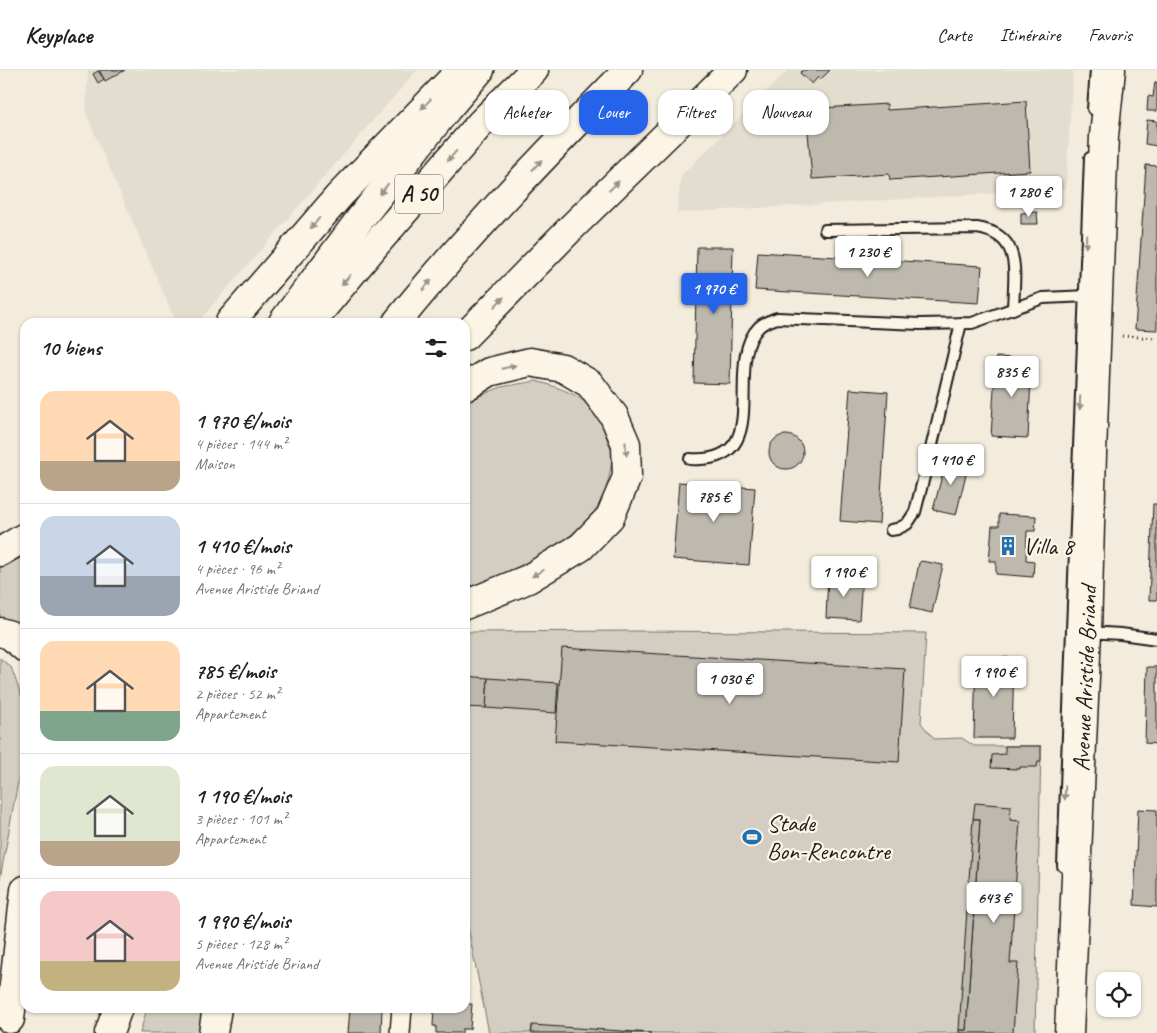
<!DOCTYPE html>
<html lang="fr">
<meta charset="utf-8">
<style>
:root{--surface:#fff;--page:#f2f2f2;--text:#202124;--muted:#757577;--line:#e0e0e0;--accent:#2563eb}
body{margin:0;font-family:Caveat,sans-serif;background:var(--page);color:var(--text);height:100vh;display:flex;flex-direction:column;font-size:19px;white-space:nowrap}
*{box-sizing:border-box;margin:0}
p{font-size:16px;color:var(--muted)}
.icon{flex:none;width:28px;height:28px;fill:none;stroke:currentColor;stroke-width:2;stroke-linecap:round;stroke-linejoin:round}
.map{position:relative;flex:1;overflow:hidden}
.side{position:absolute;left:20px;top:248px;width:450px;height:695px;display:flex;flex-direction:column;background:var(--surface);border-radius:15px;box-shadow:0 1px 4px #0004}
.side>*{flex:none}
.hud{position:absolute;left:485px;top:20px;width:475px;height:45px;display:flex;gap:10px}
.tools{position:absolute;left:1096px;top:902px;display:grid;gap:10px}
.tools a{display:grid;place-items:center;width:45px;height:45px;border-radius:10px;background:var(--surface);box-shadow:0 1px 4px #0004;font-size:25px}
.price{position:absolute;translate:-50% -42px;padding:0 11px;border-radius:5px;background:#fff;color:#222;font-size:16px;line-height:32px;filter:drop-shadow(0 1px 2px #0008)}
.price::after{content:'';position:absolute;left:50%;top:30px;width:15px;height:11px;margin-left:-8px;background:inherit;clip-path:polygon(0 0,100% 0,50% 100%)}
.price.current{background:var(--accent);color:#fff}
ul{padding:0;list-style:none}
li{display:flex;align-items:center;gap:15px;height:125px;padding:0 20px}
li+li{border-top:1px solid var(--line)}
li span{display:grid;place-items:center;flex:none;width:140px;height:100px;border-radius:15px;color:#555}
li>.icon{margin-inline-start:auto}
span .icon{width:60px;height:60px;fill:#fffc;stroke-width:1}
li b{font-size:21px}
h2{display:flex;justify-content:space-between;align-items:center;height:60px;padding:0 20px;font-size:21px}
.pill{padding:0 18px;border-radius:15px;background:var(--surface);box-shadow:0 1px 4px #0004;font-size:18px;line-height:45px}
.pill.current{background:var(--accent);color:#fff}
header{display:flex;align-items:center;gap:30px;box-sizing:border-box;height:70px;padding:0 25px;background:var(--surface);border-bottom:1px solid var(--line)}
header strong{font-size:24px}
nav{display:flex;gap:28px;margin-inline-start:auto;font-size:18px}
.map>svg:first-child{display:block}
.built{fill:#e3ddcf}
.green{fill:#d3cec1;stroke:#78756e}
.building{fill:#beb9ae;stroke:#1c1c1c}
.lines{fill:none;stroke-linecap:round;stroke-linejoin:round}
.service-casing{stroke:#1c1c1c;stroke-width:14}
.minor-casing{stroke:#1c1c1c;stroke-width:22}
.primary-casing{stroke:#1c1c1c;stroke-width:31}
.motorway-casing{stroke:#1c1c1c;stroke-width:31}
.path{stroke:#1c1c1c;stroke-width:3;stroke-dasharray:1 4;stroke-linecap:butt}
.service{stroke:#fcf5e5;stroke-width:10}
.minor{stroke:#fcf5e5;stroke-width:19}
.primary{stroke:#fcf5e5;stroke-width:28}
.motorway{stroke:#fcf5e5;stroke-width:28}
.oneway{fill:#97938b}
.labels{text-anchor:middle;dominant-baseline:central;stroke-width:4.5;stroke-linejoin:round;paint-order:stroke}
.shield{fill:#fcf5e5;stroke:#5f5d58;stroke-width:1}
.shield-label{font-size:22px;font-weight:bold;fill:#1c1c1c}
.poi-label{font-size:24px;fill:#1c1c1c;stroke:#fcf5e5;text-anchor:start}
.street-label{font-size:24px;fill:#1c1c1c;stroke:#fcf5e5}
</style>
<header>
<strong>Keyplace</strong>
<nav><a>Carte</a><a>Itinéraire</a><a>Favoris</a></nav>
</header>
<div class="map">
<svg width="1157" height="963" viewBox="0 0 1157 963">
<rect width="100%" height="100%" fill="#f3ecdd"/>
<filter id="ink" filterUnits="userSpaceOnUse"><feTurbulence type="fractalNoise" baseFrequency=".02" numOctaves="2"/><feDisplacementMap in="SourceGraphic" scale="10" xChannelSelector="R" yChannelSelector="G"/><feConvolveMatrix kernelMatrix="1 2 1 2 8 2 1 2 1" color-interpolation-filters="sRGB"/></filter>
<g filter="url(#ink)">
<!-- built -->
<g class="built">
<polygon points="88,0 417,0 198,252 176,252 86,44"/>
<polygon points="788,0 1073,0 1066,119 677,143 681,106"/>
</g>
<!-- green -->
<g class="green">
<path d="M536,311C571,321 594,329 606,366C608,372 612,379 612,384C612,398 606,424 599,436C597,440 593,444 589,448C558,483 508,502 465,519V332L501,317Z"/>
<polygon points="25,486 25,563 0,549 0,498"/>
<polygon points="637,561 926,563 921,653 934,669 962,668 974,676 1041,676 1035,963 489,963 465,843 465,562"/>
<polygon points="0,588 11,597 25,636 25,655 22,690 0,809"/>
<polygon points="147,938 204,938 200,963 140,963"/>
</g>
<!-- building -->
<g class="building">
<polygon points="99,0 125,0 105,11"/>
<polygon points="803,0 830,0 820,10 818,7 812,14 800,3"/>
<polygon points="98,1 104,9 98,13 93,4"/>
<polygon points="1155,12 1157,12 1157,41 1147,41 1148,26 1153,27"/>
<polygon points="1026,31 1030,101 890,110 889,104 812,109 806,39 887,34 887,40"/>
<polygon points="1147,50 1157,51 1157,76 1145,74"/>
<polygon points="1146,95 1157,96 1157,260 1135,259"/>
<polygon points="1037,142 1038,154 1021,154 1021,143"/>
<polygon points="697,177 733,177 730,314 694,313"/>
<polygon points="758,182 982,196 979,233 755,220"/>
<polygon points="996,287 1032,289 1028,368 991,366"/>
<polygon points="850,319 888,322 879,454 840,451"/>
<circle cx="786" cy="382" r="17"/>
<polygon points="947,387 969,392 956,445 933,440"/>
<polygon points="679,412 755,418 749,495 673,489"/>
<polygon points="1153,434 1157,434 1157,530 1149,530"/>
<polygon points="999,444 1036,446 1035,461 1027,461 1026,490 1034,491 1033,507 996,504 996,491 989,491 992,456 999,456"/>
<polygon points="921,491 943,495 932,543 910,538 919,493"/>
<polygon points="828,506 862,508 859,550 826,548"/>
<polygon points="562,578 905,599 899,692 555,671"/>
<polygon points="976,587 1014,588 1012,668 974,668"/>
<polygon points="1147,597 1157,597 1157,674 1145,673"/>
<polygon points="465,606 488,608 486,638 465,637"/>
<polygon points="488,608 558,613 556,643 486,638"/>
<polygon points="1005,676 1041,676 1041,691 1038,691 1037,697 1020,697 1020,699 991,698 992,685 1005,684"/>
<polygon points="975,733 1011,736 1010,750 1020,751 1010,893 1018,893 1013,963 959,963 959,960 966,960 980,749 973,749"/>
<polygon points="1138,739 1157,740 1157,837 1134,835"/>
<polygon points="973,749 980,749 966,960 959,960"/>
<polygon points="465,934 472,934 470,959 462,959 462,963 436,963 436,956 433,956 434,938 465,938"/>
<polygon points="350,938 382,938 381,963 348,963"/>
<polygon points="532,955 651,963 531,963"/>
</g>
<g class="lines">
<!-- service casing -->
<g class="service-casing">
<g id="service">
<polyline points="1093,39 1096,0"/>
<path d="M825,160L977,158C1023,165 1014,203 1013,239"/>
<path d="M690,389C778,395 721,295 759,257C764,252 770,251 777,248L920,254L972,253L1043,228L1089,226"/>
<polyline points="891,460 897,459 907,454 915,442 929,387 961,253"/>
<polyline points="1088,562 1121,564 1157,569"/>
<polyline points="1063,796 1090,88"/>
</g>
</g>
<!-- minor casing -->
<g class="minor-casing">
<polyline id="minor" points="400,963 402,938"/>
</g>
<!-- primary casing -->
<g class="primary-casing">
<g id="primary">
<path id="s1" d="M1069,963L1087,562L1092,383L1104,66L1111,0"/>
</g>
</g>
<!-- motorway casing -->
<g class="motorway-casing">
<g id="motorway">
<polyline points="230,252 339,126 461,0"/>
<polyline points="283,252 360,149 447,39 480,0"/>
<polyline points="311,252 376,174 481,53 534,0"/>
<path d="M397,252C468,164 549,81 628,0"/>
<polyline points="465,266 573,156 733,0"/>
<polyline points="465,317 489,302 530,292 563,298 590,314 614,346 626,374 627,407 610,447 581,477 528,509 465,535"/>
<polyline points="0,482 25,467"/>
<polyline points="0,562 10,565 25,578"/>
<polyline points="10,949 25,820"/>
<polyline points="109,963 118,938"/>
<polyline points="213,963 217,938"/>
</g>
</g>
<!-- path -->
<polyline class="path" points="1122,266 1157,268"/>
<!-- service -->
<use href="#service" class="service"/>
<!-- minor -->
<use href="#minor" class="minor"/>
<!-- primary -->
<use href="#primary" class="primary"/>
<!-- motorway -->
<use href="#motorway" class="motorway"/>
</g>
<!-- one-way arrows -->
<defs><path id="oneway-solid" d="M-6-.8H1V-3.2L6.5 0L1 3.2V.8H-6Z" transform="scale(1.25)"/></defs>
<g class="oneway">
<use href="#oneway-solid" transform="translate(426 34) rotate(134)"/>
<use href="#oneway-solid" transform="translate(452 86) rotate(131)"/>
<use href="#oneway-solid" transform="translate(537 95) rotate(-47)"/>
<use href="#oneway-solid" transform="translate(614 116) rotate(-44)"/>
<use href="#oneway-solid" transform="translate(384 119) rotate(128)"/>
<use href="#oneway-solid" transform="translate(315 153) rotate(131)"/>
<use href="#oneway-solid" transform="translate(1086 171) rotate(92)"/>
<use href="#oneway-solid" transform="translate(346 210) rotate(130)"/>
<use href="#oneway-solid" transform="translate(427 215) rotate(-50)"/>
<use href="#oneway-solid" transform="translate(499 232) rotate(-46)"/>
<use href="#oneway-solid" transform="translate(509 297) rotate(-14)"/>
<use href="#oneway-solid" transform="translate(1080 333) rotate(92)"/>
<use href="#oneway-solid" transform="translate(626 379) rotate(85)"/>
<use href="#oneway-solid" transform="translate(538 503) rotate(149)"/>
<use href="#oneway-solid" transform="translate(1065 723) rotate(92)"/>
</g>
</g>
<!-- icons -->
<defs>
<g id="building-bare" transform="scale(1.5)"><path d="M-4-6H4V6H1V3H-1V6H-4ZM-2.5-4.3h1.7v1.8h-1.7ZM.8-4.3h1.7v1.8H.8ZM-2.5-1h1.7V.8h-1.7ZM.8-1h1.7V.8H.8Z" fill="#1f6fb2" stroke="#fcf5e5" stroke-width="2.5" paint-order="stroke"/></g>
<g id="stadium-bare" transform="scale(1.5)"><path d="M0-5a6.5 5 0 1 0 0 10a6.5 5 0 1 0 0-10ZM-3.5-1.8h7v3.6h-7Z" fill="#1f6fb2" stroke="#fcf5e5" stroke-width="2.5" paint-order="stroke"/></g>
</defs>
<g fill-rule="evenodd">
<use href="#building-bare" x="1008" y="476"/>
<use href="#stadium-bare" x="752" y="767"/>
</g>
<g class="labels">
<!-- shield labels -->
<rect class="shield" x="395" y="104.5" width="48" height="39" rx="4"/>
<g class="shield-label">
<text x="419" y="124">A 50</text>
</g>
<!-- poi labels -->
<g class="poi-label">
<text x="1023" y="476">Villa 8</text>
<text x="767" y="753">Stade<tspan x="767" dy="28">Bon-Rencontre</tspan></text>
</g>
<!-- street labels -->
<g class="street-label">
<text stroke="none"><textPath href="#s1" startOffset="355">Avenue Aristide Briand</textPath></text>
</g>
</g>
</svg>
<div class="tools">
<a><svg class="icon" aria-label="locate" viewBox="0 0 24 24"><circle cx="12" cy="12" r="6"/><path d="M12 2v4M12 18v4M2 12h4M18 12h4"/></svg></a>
</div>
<b class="price" style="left:1029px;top:148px">1 280 €</b>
<b class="price" style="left:868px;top:208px">1 230 €</b>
<b class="price current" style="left:714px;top:245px">1 970 €</b>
<b class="price" style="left:1012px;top:328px">835 €</b>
<b class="price" style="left:951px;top:416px">1 410 €</b>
<b class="price" style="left:714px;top:453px">785 €</b>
<b class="price" style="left:844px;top:528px">1 190 €</b>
<b class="price" style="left:994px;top:628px">1 990 €</b>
<b class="price" style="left:730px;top:635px">1 030 €</b>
<b class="price" style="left:994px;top:854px">643 €</b>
<div class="hud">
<a class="pill">Acheter</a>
<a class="pill current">Louer</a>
<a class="pill">Filtres</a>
<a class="pill">Nouveau</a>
</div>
<section class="side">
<h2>10 biens<svg class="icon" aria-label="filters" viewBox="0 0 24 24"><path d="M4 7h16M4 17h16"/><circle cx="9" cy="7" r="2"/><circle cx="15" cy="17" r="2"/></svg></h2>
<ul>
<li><span style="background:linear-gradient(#ffd9b3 70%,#b9a48a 0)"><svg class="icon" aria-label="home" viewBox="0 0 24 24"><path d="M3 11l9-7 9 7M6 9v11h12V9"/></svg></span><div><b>1 970 €/mois</b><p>4 pièces · 144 m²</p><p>Maison</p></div></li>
<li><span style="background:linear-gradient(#c9d6e8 60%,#9aa5b1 0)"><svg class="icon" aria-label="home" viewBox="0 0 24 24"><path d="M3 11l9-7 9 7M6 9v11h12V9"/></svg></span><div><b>1 410 €/mois</b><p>4 pièces · 96 m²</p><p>Avenue Aristide Briand</p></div></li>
<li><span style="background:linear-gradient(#ffd9b3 70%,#7fa58c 0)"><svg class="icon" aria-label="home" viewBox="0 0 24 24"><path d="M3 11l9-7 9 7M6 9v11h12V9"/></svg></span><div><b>785 €/mois</b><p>2 pièces · 52 m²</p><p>Appartement</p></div></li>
<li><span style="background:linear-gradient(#dfe7d0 75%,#b9a48a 0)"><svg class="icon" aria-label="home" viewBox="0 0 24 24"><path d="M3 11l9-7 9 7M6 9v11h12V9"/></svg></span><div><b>1 190 €/mois</b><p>3 pièces · 101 m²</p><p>Appartement</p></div></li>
<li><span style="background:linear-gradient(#f6c9c9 70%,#c2b280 0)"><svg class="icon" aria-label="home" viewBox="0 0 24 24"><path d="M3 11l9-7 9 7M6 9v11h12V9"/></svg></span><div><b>1 990 €/mois</b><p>5 pièces · 128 m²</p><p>Avenue Aristide Briand</p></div></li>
</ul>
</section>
</div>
